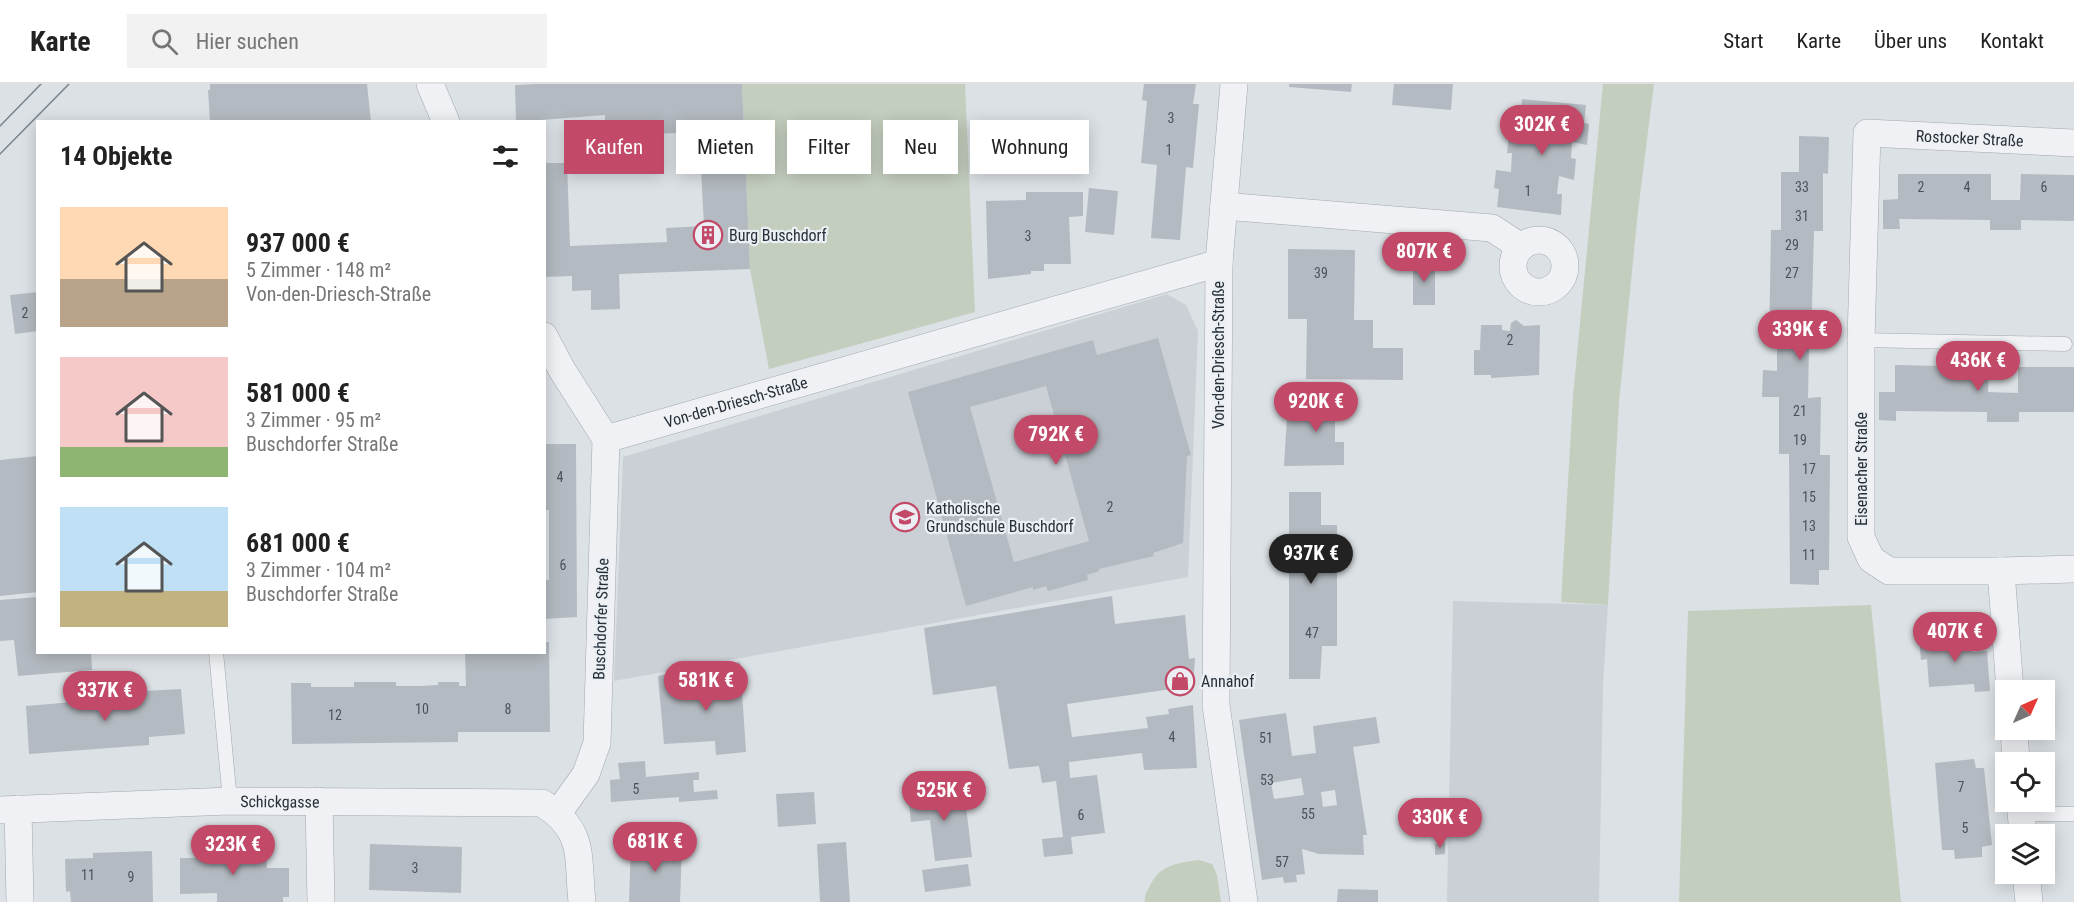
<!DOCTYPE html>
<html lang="de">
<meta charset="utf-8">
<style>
:root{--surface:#fff;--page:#f2f2f2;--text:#222;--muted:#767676;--line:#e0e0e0;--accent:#c34968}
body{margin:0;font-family:"Roboto Condensed",sans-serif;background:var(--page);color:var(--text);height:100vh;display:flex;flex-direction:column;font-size:22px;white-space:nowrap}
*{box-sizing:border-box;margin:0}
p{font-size:20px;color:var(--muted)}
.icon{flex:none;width:33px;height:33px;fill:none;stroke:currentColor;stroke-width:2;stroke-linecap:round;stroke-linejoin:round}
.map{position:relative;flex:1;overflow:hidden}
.drawer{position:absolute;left:36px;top:36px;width:510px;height:534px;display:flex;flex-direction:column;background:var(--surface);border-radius:0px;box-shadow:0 3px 15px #0003}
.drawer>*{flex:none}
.guide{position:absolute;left:564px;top:36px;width:570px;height:54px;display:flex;gap:12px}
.needle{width:39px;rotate:45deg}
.fabs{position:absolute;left:1995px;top:596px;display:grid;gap:12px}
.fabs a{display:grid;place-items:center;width:60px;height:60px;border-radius:0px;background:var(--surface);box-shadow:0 3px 15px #0003;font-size:30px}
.price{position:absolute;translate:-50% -51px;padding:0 14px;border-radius:21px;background:var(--accent);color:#fff;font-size:20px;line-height:39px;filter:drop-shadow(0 2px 3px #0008)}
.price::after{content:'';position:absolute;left:50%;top:36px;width:18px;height:14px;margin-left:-9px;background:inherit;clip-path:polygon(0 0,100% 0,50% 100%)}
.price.on{background:#222;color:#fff}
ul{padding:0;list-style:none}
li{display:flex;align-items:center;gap:18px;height:150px;padding:0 24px}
li span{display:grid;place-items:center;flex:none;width:168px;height:120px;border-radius:0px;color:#555}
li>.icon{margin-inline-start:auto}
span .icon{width:72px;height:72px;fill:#fffc;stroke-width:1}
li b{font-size:26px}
h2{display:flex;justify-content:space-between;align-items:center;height:72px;padding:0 24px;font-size:26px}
.chip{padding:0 21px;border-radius:0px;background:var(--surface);box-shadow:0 3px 15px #0003;font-size:21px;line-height:54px}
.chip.on{background:var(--accent);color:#fff}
header{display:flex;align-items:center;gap:36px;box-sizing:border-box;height:84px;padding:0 30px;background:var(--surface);border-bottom:2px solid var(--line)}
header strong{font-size:28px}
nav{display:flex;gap:33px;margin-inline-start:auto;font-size:21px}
.search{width:420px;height:54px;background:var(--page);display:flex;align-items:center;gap:15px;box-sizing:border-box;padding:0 21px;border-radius:0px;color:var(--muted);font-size:22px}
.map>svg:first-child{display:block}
.built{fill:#cbd0d6}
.green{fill:#c4cebe}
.building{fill:#b4bac1;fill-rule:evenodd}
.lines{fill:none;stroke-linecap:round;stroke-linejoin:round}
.lane-casing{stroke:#a2a8ae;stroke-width:15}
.street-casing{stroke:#a2a8ae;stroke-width:28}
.lane{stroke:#eff1f4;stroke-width:14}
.street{stroke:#eff1f4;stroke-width:27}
.tram{stroke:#77828d;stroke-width:1.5}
.labels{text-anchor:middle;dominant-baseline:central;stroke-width:4.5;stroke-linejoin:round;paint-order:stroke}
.number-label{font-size:14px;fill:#4a525c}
.street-label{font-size:16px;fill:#27303a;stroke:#ebeff3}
.poi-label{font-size:16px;fill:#27303a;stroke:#ebeff3;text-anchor:start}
</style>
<header>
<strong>Karte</strong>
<div class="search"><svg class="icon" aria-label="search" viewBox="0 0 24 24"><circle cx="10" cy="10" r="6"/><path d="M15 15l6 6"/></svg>Hier suchen</div>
<nav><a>Start</a><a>Karte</a><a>Über uns</a><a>Kontakt</a></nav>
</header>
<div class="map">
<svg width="2074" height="818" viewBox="0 0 2074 818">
<rect width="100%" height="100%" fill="#dce1e5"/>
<!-- built -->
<g class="built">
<polygon points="1167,210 1186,221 1198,247 1188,493 614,597 623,373"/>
<polygon points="1453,517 1608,521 1603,601 1599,818 1447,818"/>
</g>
<!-- green -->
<g class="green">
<polygon points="742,0 965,0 975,228 769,285 750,185"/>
<polygon points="1603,0 1654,0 1638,127 1619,318 1608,521 1561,518 1573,312"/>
<polygon points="1871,521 1901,818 1679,818 1688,527"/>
<path d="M1199,776L1212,780L1217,791L1221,818H1145C1144,811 1147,807 1151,800C1161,780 1179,779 1199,776Z"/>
</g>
<!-- building -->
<g class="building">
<polygon points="210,0 367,0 371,38 210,38 208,6 210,6"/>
<polygon points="537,0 742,0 750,185 619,190 620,225 591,226 591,206 572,207 572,192 544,193 544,79 567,79 570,162 667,158 666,144 704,142 699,48 605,52 605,31 516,38 515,1"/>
<polygon points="1144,0 1196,0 1193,20 1199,20 1193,84 1186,83 1180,156 1151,154 1157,81 1141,79 1147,17 1142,16"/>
<polygon points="1289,0 1352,0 1351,8 1289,3"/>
<polygon points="1394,0 1453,0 1451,26 1392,21"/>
<polygon points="1522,15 1586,21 1584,39 1589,40 1587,61 1572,58 1571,74 1576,75 1574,96 1559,92 1557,110 1562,110 1561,131 1497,123 1499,105 1494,104 1496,86 1511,88 1512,69 1507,69 1509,51 1523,53 1525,34 1520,34"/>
<polygon points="1799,52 1829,53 1828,90 1823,89 1823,147 1814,147 1811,260 1809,260 1808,314 1821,313 1820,371 1830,371 1829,486 1819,486 1819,501 1790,500 1789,370 1779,370 1779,313 1762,313 1763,286 1777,287 1777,260 1769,260 1771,146 1781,146 1781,88 1799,88"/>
<polygon points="1898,90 1991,90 1991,116 2020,116 2021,90 2074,91 2074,137 2021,136 2021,146 1990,146 1990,136 1899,135 1900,145 1883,145 1883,116 1898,115"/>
<polygon points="1089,104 1118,107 1114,151 1085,148"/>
<polygon points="1026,108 1083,108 1083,132 1069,133 1071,180 1044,180 1044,187 1031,187 1031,190 988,195 986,117 1026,116"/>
<polygon points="1288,165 1355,166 1354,236 1373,236 1373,264 1403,264 1403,296 1306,295 1307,235 1288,235"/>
<rect x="1413" y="177" width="22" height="44"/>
<polygon points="38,208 38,247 15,250 10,211"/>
<polygon points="1516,236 1524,242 1540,241 1539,291 1491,294 1491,291 1474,291 1474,266 1480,266 1481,241 1502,241 1502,246 1510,247 1511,239"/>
<path d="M1158,254L1191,371L1187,372L1183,459L1153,469L1154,472L1099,485V487L1087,491L1088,496L1048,507L1046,502L1033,506V503L966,522L908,308L1093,256L1097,271ZM1046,302L1089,457L1014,478L970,323Z"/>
<polygon points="1895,281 1989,283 1988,308 2018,309 2018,283 2074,283 2074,328 2019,328 2019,338 1987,338 1987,328 1896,327 1896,337 1879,336 1879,308 1895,308"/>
<polygon points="1306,309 1345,310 1344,335 1335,335 1335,358 1344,358 1344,381 1284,382 1287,332 1305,333"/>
<polygon points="544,360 576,360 577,533 544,535 544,496 549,496 549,426 544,426"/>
<polygon points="38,372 38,508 0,512 0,376"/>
<polygon points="1289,408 1321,408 1321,441 1337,441 1337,562 1322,562 1320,595 1289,595"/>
<polygon points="1112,512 1115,540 1185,531 1189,575 1195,574 1193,602 1067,620 1072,653 1148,644 1146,633 1169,630 1168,625 1193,621 1197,684 1144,686 1142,669 1069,678 1070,694 1097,691 1105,749 1071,753 1073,770 1044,773 1042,755 1063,753 1056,697 1042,699 1039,682 1009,685 996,602 933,611 924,544"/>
<polygon points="38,513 38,568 91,568 92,586 18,592 14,556 0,557 0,516"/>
<polygon points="1970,551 1972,568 1987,567 1990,607 1975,608 1974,600 1929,603 1927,575 1921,576 1919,555"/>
<polygon points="544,558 549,558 550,648 458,648 458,658 292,660 291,599 311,599 311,603 354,603 354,598 396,598 396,602 420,602 438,601 438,598 459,598 459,602 466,602 465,568 544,568"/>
<polygon points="740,578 746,668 716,671 715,657 664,660 658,592 677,588 680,614 718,611 715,582"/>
<polygon points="181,605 185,650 149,653 149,661 29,670 26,622 145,612 145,607"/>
<path d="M1286,629L1292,672L1316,669L1313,642L1376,633L1380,659L1353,663L1367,751H1363L1364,771L1319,770L1302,765L1305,790L1296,791L1297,798L1284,799L1283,793L1262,796L1239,636ZM1301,694L1304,711L1274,715L1271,699ZM1335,706L1337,721L1323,723L1321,708Z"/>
<polygon points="1974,675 1976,684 1984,684 1992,761 1982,763 1982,773 1955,775 1954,766 1942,766 1935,679"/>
<polygon points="645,677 646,693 699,688 699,696 693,696 694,708 717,706 718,715 679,718 679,713 611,718 610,696 620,695 618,679"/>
<polygon points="964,705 972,773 935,777 930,736 911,738 908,711"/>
<polygon points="814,708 816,740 778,743 776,710"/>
<polygon points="846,758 850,818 820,818 817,760"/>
<polygon points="1445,759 1445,770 1435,771 1435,760"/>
<polygon points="370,760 462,763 461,809 369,806"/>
<polygon points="631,760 682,762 680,818 629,818"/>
<polygon points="241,762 241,768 266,768 267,784 289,784 289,813 283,813 283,818 217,818 217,809 180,810 180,774 195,774 195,763"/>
<polygon points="152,767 153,818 71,818 70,807 66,808 65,775 93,774 93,769"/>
<polygon points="968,780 971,802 925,808 922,786"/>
<polygon points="1338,805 1378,806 1378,818 1337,818"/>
</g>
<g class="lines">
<!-- lane casing -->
<g class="lane-casing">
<g id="lane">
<polyline points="1861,256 2065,260"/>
<polyline points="216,568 230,717"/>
<polyline points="2021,730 2074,730"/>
</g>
</g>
<!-- street casing -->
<g class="street-casing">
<g id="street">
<polyline points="430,0 446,38"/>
<polyline points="1234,0 1219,179 1216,621 1244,818"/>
<polyline points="1224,122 1492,144 1521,163"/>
<circle cx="1539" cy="182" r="26"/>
<polyline points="544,252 562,286 606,355 597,659 586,690 558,729"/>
<path id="s1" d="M606,355L1219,179"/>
<polyline points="2001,487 2074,485"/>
<path id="s2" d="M2010,606L2001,487H1889L1871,475L1861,453V256L1867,49L2074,59"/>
<polyline points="2014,645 2016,678"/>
<polyline points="319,717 321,818"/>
<polyline points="2020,717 2023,750"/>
<polyline points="18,725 20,818"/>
<path id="s3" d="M0,726L230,717L542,719C586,747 577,771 582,818"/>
<polyline points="2026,789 2029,818"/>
</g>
</g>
<!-- lane -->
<use href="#lane" class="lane"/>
<!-- street -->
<use href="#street" class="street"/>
<!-- tram -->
<g class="tram">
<polyline points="0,42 41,0"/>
<polyline points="0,70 69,0"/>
</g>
</g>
<!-- icons -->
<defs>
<g id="building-ring" transform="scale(1.5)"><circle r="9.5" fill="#ebeff3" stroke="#c34968" stroke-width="1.5"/><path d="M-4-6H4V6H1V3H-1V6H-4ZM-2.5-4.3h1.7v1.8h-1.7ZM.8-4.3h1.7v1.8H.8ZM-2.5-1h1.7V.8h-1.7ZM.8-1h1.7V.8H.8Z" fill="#c34968"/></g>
<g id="school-ring" transform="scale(1.5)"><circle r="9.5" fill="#ebeff3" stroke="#c34968" stroke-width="1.5"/><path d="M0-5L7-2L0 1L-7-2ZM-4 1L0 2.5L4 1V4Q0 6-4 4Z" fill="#c34968"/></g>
<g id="shop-ring" transform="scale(1.5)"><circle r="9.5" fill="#ebeff3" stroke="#c34968" stroke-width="1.5"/><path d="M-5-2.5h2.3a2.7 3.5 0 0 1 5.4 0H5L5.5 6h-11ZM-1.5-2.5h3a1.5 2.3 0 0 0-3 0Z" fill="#c34968"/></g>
</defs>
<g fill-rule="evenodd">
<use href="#building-ring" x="708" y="151"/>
<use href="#school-ring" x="905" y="433"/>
<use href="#shop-ring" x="1180" y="597"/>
</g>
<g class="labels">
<!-- number labels -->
<g class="number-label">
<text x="1171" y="34">3</text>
<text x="1169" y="66">1</text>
<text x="1802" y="103">33</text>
<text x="1921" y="103">2</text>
<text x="1967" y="103">4</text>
<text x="2044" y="103">6</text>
<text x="1528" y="107">1</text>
<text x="1802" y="132">31</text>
<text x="1028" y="152">3</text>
<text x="1792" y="161">29</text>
<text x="1321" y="189">39</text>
<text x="1792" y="189">27</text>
<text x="25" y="229">2</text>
<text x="1510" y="256">2</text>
<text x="1800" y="327">21</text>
<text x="1800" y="356">19</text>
<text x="1809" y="385">17</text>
<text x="560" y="393">4</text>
<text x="1809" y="413">15</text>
<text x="1110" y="423">2</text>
<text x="1809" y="442">13</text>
<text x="1809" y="471">11</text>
<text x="563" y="481">6</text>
<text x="1312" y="549">47</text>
<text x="422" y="625">10</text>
<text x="508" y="625">8</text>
<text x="335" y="631">12</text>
<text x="1172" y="653">4</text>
<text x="1266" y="654">51</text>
<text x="1267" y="696">53</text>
<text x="1961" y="703">7</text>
<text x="636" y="705">5</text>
<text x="1308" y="730">55</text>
<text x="1081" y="731">6</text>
<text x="1965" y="744">5</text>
<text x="1282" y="778">57</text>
<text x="415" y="784">3</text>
<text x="88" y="791">11</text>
<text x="131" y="793">9</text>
</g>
<!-- street labels -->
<g class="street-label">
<text stroke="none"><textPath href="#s2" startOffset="784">Rostocker Straße</textPath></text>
<text transform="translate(1218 271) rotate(-90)">Von-den-Driesch-Straße</text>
<text stroke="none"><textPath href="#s1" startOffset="135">Von-den-Driesch-Straße</textPath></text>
<text transform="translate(1861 385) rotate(-90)">Eisenacher Straße</text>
<text transform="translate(601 535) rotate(-88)">Buschdorfer Straße</text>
<text stroke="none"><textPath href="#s3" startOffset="280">Schickgasse</textPath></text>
</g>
<!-- poi labels -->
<g class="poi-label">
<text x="729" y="151">Burg Buschdorf</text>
<text x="926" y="424">Katholische<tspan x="926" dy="18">Grundschule Buschdorf</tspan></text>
<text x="1201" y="597">Annahof</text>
</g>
</g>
</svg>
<div class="fabs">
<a><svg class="needle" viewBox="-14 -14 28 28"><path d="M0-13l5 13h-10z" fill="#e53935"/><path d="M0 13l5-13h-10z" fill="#767676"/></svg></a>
<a><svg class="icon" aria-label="locate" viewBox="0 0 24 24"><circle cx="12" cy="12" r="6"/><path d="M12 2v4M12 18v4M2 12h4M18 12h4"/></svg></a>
<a><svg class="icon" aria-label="layers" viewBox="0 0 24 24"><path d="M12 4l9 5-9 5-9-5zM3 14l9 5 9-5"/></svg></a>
</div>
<b class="price" style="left:1542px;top:72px">302K €</b>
<b class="price" style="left:1424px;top:199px">807K €</b>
<b class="price" style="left:1800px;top:277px">339K €</b>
<b class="price" style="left:1978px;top:308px">436K €</b>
<b class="price" style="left:1316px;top:349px">920K €</b>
<b class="price" style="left:1056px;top:382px">792K €</b>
<b class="price on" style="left:1311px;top:501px">937K €</b>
<b class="price" style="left:1955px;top:579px">407K €</b>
<b class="price" style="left:706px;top:628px">581K €</b>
<b class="price" style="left:105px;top:638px">337K €</b>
<b class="price" style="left:944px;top:738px">525K €</b>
<b class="price" style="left:1440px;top:765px">330K €</b>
<b class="price" style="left:655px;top:789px">681K €</b>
<b class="price" style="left:233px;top:792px">323K €</b>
<div class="guide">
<a class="chip on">Kaufen</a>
<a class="chip">Mieten</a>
<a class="chip">Filter</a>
<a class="chip">Neu</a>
<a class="chip">Wohnung</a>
</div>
<section class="drawer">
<h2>14 Objekte<svg class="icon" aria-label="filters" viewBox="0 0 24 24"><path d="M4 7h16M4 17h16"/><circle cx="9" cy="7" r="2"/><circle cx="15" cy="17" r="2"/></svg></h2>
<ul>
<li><span style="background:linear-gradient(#ffd9b3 60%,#b9a48a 0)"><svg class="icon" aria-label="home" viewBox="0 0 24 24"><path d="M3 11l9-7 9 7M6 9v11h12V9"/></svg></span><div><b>937 000 €</b><p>5 Zimmer · 148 m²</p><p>Von-den-Driesch-Straße</p></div></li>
<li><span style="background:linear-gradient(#f6c9c9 75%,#8fb573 0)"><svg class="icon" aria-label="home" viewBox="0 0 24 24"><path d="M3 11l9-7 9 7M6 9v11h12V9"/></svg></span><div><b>581 000 €</b><p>3 Zimmer · 95 m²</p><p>Buschdorfer Straße</p></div></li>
<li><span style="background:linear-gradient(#bfe0f5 70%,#c2b280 0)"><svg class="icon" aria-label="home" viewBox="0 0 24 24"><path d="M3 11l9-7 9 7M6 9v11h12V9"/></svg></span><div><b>681 000 €</b><p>3 Zimmer · 104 m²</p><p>Buschdorfer Straße</p></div></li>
</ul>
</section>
</div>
